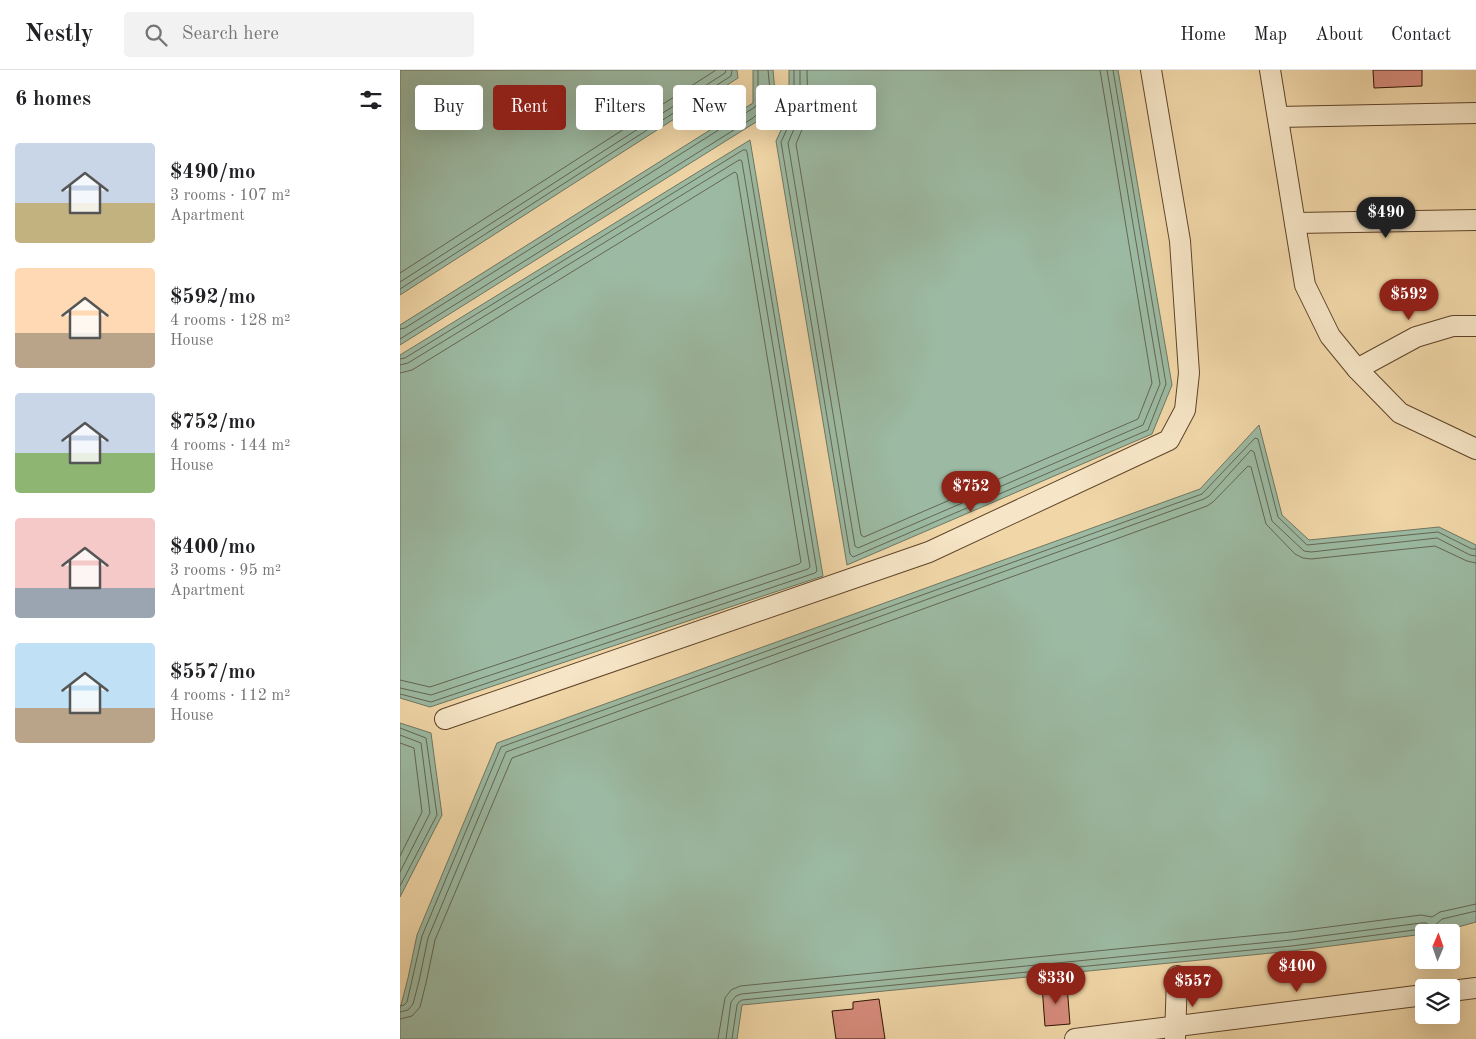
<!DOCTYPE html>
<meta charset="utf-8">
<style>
:root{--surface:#fff;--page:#f2f2f2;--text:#202124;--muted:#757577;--line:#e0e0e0;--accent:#8f2418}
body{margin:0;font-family:"Old Standard TT",serif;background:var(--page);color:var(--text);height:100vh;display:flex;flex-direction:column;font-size:19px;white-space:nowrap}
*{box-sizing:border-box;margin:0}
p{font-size:16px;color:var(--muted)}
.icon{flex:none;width:28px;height:28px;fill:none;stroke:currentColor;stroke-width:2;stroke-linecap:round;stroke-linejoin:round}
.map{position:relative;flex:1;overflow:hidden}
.sheet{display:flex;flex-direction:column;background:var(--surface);width:400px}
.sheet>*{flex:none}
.hud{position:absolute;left:15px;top:15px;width:475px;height:45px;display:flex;gap:10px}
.needle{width:32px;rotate:2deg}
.controls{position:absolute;left:1015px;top:854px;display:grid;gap:10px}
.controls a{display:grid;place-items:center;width:45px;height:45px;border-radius:5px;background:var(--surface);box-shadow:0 5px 20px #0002;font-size:25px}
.price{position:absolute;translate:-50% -42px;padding:0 11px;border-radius:18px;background:var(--accent);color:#fff;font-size:16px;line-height:32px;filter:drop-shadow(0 1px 2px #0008)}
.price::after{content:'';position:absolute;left:50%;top:30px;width:15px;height:11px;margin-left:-8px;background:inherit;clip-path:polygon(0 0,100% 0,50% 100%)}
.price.selected{background:#222;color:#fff}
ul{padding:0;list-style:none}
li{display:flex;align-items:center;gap:15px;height:125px;padding:0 15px}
li span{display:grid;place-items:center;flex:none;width:140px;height:100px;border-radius:5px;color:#555}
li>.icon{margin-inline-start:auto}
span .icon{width:60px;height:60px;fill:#fffc;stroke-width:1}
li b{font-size:21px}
h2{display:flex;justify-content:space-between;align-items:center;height:60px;padding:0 15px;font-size:21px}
.chip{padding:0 18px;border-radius:5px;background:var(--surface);box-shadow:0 5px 20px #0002;font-size:18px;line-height:45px}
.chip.selected{background:var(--accent);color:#fff}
header{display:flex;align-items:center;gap:30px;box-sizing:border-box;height:70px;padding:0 25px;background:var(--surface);border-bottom:1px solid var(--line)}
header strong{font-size:24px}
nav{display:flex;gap:28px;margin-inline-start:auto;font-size:18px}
.search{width:350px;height:45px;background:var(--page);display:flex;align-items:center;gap:12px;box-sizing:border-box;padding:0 18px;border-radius:5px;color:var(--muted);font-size:19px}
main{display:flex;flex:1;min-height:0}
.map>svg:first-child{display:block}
.water{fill:#9cbaa3;stroke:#707762}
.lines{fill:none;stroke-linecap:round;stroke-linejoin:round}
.shore{stroke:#646652;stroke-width:1}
.building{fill:#d88d7e;stroke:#2d1300}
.minor-casing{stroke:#5e442a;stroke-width:22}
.minor{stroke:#f6e5c6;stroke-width:20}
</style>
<header>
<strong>Nestly</strong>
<div class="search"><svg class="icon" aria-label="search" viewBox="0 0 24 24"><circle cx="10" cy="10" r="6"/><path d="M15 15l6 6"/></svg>Search here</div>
<nav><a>Home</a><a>Map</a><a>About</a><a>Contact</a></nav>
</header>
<main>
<section class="sheet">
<h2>6 homes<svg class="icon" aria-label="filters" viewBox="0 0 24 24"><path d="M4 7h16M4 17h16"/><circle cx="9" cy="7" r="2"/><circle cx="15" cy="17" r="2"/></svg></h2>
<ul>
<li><span style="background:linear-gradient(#c9d6e8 60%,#c2b280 0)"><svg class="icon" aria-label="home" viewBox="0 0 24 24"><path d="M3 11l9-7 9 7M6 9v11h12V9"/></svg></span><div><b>$490/mo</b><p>3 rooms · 107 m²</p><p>Apartment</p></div></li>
<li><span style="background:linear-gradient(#ffd9b3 65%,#b9a48a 0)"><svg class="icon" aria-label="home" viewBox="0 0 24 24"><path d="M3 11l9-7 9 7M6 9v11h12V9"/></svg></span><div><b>$592/mo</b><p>4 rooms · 128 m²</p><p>House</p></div></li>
<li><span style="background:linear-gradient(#c9d6e8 60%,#8fb573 0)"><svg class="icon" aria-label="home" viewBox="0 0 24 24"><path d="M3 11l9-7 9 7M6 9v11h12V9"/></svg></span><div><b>$752/mo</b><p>4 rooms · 144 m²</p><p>House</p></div></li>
<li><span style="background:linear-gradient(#f6c9c9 70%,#9aa5b1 0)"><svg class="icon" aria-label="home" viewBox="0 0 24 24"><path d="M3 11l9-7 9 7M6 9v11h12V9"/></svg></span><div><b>$400/mo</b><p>3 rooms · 95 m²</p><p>Apartment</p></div></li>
<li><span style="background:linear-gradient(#bfe0f5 65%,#b9a48a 0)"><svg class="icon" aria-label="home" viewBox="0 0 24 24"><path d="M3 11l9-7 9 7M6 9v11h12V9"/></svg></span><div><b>$557/mo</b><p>4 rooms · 112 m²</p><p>House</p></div></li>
</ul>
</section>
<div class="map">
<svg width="1076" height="969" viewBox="0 0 1076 969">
<rect width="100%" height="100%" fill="#f1d7a8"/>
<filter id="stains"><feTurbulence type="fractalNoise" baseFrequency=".004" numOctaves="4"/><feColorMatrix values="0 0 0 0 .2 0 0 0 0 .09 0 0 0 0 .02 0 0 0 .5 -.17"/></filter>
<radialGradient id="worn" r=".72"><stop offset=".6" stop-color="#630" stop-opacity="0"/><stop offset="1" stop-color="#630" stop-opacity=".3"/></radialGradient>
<!-- water -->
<g class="water">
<polygon points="0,0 337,0 338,8 0,225"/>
<polygon points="353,0 373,0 376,33 356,52 0,275 0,255 353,33"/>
<polygon points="389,0 718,0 772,315 752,364 447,495 376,71 389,43"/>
<polygon points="350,70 423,506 30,637 0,628 0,285"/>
<polygon points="859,355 882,445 909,470 1039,457 1076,475 1076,852 1040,862 1024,862 1024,864 892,881 342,935 337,969 0,969 0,939 8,908 17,865 97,673 800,419"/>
<polygon points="0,653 31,663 42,745 0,827"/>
</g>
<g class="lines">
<!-- shore -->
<g class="shore">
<polyline points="394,0 394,44 381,72 450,484 453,487 748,360 766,314 713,0"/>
<polyline points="400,0 400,45 388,73 455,476 458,478 743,355 760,314 707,0"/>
<polyline points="407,0 408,45 396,74 461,465 464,467 738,349 752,313 700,0"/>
<polyline points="0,203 316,0"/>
<polyline points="0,212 325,3 326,0"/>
<polyline points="0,219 331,6 332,0"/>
<polyline points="0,259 5,258 355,37 358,32 358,0"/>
<polyline points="0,269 353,48 371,31 368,0"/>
<polyline points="0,289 5,288 343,80 346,80 347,82 417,501 415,503 31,632 0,624"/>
<polyline points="0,295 8,293 339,90 341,90 342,92 410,497 408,499 31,625 0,618"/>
<polyline points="0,303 12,300 333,103 335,102 337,104 401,492 399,494 30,617 0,610"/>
<polyline points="0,658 26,668 37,745 0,816"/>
<polyline points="0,665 21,673 30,743 0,802"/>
<polyline points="0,673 14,678 22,742 0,786"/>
<polyline points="0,936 4,935 7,932 22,866 101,677 802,424 855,368 858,369 878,447 907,475 1038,462 1072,479 1076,479"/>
<polyline points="0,942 8,940 13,934 19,911 28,868 106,682 804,429 809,426 851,380 854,382 872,451 904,481 911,482 1037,468 1070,485 1076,486"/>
<polyline points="0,949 12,946 20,937 26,913 35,870 112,688 807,436 813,432 848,396 851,397 866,454 895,484 903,488 911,489 1035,476 1067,491 1076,493"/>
<polyline points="318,969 325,928 331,920 340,916 890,862 1021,845 1032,847 1040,842 1076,834"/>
<polyline points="326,969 331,932 336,926 341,924 891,870 1021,853 1026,853 1033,857 1042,849 1076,841"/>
<polyline points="332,969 337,935 339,932 342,930 892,876 1022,859 1026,860 1028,862"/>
</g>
</g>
<!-- building -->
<g class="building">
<polygon points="973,0 1022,0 1022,16 974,18"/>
<polygon points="667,915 670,954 645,956 642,916"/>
<polygon points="479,929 485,969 436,969 432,941 453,939 453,932"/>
</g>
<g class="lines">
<!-- minor casing -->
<g class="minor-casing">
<g id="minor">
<polyline points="870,0 905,215 930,266 957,299 1000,343 1076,379"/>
<polyline points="878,47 1076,43"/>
<polyline points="895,153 1076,150"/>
<polyline points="957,299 1016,267 1053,256 1076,256"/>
<polyline points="45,649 529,482 769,370 785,340 789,303 780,171 751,0"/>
<polyline points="1051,921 1076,918"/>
<polyline points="675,969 1024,925"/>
<polyline points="775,969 777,906"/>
</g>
</g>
<!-- minor -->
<use href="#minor" class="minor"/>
</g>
<rect width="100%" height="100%" filter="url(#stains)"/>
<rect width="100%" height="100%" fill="url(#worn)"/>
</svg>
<div class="controls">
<a><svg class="needle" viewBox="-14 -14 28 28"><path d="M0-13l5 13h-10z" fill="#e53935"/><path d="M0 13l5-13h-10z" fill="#757577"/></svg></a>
<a><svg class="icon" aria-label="layers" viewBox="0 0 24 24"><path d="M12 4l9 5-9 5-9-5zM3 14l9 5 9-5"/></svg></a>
</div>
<b class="price selected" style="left:986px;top:169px">$490</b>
<b class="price" style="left:1009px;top:251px">$592</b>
<b class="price" style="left:571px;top:443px">$752</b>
<b class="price" style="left:897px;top:923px">$400</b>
<b class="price" style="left:656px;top:935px">$330</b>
<b class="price" style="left:793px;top:938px">$557</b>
<div class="hud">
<a class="chip">Buy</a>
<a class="chip selected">Rent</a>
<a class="chip">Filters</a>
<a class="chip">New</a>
<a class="chip">Apartment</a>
</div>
</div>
</main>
